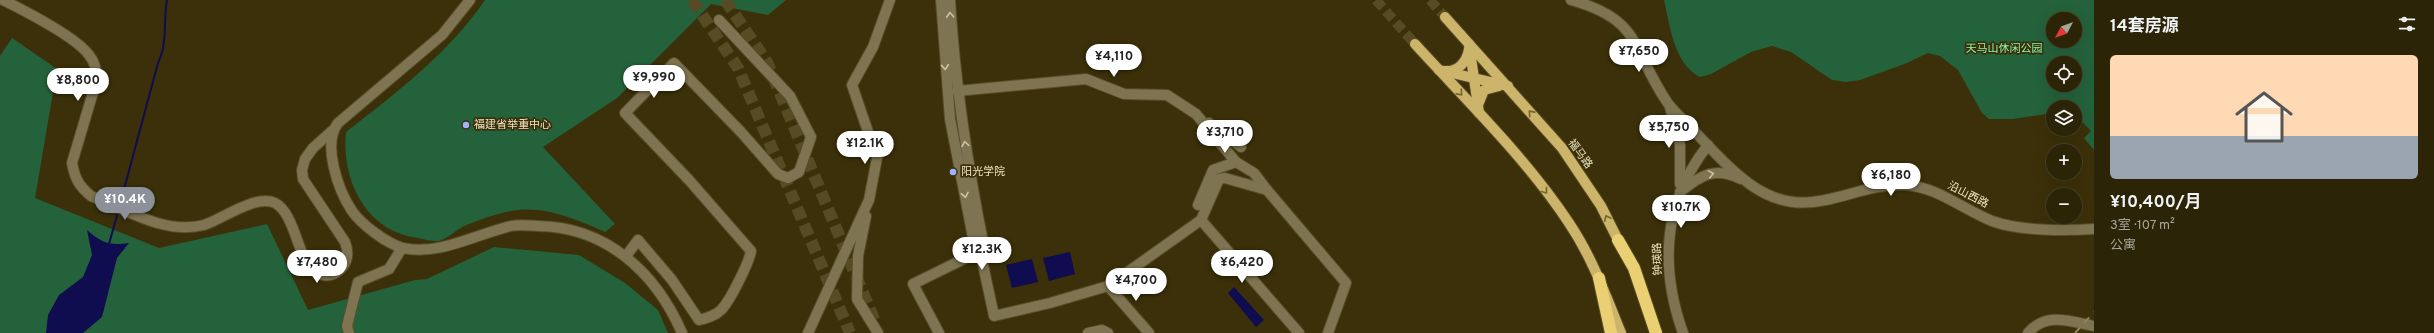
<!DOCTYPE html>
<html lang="zh">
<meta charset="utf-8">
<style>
:root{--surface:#2c2407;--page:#383015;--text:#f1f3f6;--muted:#a6a49b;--line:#484128;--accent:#8c9099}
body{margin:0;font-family:Overpass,"Noto Sans SC",sans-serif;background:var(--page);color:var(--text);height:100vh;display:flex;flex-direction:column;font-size:15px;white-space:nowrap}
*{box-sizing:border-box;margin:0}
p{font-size:13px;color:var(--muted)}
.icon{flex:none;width:22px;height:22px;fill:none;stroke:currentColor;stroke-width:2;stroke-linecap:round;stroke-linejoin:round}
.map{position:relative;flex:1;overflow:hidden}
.panel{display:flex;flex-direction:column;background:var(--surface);width:340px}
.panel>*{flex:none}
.needle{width:26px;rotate:229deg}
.buttons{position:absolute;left:2046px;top:12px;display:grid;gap:8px}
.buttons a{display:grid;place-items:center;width:36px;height:36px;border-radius:50%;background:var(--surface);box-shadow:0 4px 16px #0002,0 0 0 1px var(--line);font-size:20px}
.price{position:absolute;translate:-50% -34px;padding:0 9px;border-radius:14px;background:#fff;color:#222;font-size:13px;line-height:26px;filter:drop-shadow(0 1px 2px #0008)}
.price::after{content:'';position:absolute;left:50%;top:24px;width:12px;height:9px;margin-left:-6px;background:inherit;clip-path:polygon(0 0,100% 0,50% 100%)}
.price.selected{background:var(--accent);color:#fff}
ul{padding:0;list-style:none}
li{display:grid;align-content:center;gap:8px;height:212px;padding:0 16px}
li span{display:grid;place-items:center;height:124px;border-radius:6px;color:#555}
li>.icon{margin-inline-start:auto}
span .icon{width:72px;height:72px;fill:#fffc;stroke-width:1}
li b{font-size:17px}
h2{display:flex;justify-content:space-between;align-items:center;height:48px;padding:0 16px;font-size:17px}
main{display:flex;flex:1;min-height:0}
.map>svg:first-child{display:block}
.green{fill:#24623b;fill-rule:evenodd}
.water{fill:#0f0c4f}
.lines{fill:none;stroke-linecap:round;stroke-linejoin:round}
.stream{stroke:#0f0c4f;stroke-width:2}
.major-tunnel{stroke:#564b25;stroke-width:10;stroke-dasharray:10 5;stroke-linecap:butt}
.highway-tunnel{stroke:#564b25;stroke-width:12;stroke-dasharray:12 6;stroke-linecap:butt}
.minor-casing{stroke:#584d26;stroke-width:12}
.major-casing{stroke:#584d26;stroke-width:12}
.highway-casing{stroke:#584d26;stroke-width:14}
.minor{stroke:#7e7451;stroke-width:10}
.major{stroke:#ccb56a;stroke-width:10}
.highway{stroke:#eacf73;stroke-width:12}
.rail{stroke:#8f8560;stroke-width:2;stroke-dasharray:7 7;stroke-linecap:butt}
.oneway{stroke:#ccc29f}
.oneway2{stroke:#756530}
.poi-dot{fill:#a1b3fd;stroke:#3b3009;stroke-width:1.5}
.labels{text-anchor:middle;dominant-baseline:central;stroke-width:3.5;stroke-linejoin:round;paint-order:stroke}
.park-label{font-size:11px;fill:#87f7ac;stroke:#3b3009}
.poi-label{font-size:11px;fill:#eee4c1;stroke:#3b3009;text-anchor:start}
.street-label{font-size:11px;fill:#eee4c1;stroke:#3b3009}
</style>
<main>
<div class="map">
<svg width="2094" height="333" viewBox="0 0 2094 333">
<rect width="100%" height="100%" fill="#3b3009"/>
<!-- green -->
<g class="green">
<path d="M485,0H786L768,15L711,4L617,98L543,147L615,224L605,232C577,220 549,207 518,210C500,212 478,220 462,227C455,231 447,239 439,241C433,242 423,239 418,238C366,232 341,180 346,132C396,93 449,53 485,0Z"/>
<path d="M1664,0H2094V150L2084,138L2091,131L2075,115V107H2053V113L2013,119H1989L1982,113L1958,70L1940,56L1928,53L1907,63L1860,80L1846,82L1832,80L1791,52L1772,46L1751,52L1711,74L1700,77C1674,64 1670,26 1664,0ZM2053,19H2075V41H2053ZM2053,63H2075V85H2053Z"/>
<polygon points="12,38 57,69 35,198 159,248 267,224 308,310 415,280 427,279 494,247 579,255 625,283 658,310 668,333 0,333 0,56"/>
</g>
<!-- water -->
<g class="water">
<path d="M87,230C102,243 109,246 129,243L117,258L102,317L83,333H46L48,315L59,295L83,277L92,255Z"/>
<polygon points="1070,252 1075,274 1049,281 1043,258"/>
<polygon points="1032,259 1038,282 1012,288 1006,265"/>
<polygon points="1234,287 1264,320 1256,327 1228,293"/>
</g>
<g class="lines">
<!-- stream -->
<g class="stream">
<path d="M120,204L158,63C168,43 163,22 167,0"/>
<polyline points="109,244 118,212"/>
</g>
<!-- major-tunnel -->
<g class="major-tunnel">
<polyline points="1376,0 1415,44"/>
<polyline points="1430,0 1445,17"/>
</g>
<!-- highway-tunnel -->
<g class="highway-tunnel">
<polyline points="692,0 738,68 850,333"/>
<polyline points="725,0 767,62 876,324"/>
</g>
<!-- minor casing -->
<g class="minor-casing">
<g id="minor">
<path d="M3,0C25,11 76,37 89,55C95,62 96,70 97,79L72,163C75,179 79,186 91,196C126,210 166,235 204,225C223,219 255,194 275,203C293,212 297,250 309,266C324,287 356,270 345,242L303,179L302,170L305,159L313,148L332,131"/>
<path d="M470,0L442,35L338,123C322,144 338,190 352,211C361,224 387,244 403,248C439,256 476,234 511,226C519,224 530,226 538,226C607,227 656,273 682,333"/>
<path d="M941,0L950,119L976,253L982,260L985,252C968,168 955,85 950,0"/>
<path d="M1571,0C1643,20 1631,49 1667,102C1673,111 1683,119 1690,127C1710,147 1730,171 1754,187C1810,224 1850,183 1905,185C1938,187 1962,209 1992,221C2019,231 2065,231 2094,229"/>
<polyline points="957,91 1086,79 1124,94 1167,95 1196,114 1236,162"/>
<polyline points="1670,107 1680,145 1680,184"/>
<polyline points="1209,123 1241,147"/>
<path d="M1680,192C1701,175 1715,166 1741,179"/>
<polyline points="1198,205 1213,170 1236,162 1254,173 1267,190"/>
<polyline points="866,216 858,256 857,299 878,333"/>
<polyline points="1201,220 1299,333"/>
<path d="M626,256L638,240L672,280L699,320C707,318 715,316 721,310C730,301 749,263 751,251L689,180L625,113L674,63L741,132L778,174L788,178L799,172L811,137L790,96L719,20"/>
<polyline points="982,260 994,316 1050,303 1108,286 1201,220 1219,179 1225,178 1267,190 1346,283 1328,333"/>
<polyline points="1108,286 1149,333"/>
<polyline points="349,333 347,326 358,282 389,269 402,248"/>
<polyline points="808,333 869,200 877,158 852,85 873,47 890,0"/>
<polyline points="939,333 913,284 976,253"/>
<polyline points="1088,333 1102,330 1108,333"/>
<path d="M1683,333C1659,265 1663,202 1708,145"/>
<path d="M2028,333C2046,312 2069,321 2094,326"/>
</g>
</g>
<!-- major casing -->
<g class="major-casing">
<g id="major">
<polyline points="1445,17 1562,148 1601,206 1621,246"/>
<path d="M1415,44C1468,102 1526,158 1569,223C1592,257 1606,296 1621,333"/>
<polyline points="1469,44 1479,113"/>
<polyline points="1439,70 1508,86"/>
<path d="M1445,71C1458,72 1467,62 1469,49"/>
<polyline points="1478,105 1484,90 1499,86"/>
</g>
</g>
<!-- highway casing -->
<g class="highway-casing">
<g id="highway">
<polyline points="1618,240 1634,268 1656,333"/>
<polyline points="1599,278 1611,333"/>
</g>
</g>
<!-- minor -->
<use href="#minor" class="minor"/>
<!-- major -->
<use href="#major" class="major"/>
<!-- highway -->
<use href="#highway" class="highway"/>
<!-- rail -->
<polyline class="rail" points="2075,333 2094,312"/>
</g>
<!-- one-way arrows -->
<defs><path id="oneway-chevron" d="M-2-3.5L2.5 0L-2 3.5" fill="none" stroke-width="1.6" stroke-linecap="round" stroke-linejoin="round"/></defs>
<g class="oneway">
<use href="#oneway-chevron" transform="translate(950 15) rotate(-93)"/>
<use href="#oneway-chevron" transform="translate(945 67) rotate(86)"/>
<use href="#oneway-chevron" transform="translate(965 144) rotate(-99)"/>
<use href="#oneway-chevron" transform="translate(1711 174) rotate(-10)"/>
<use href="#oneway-chevron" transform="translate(965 195) rotate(79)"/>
</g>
<g class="oneway2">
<use href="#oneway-chevron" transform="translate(1460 93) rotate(48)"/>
<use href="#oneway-chevron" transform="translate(1531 113) rotate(-132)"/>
<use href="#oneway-chevron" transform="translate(1545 191) rotate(52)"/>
<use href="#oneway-chevron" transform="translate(1607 218) rotate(-116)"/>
</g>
<!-- markers -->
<g class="poi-dot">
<circle cx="466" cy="125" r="4"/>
<circle cx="953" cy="172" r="4"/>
</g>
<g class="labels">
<!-- park labels -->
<g class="park-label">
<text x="2004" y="49">天马山休闲公园</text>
</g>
<!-- poi labels -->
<g class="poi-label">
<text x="474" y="125">福建省举重中心</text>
<text x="961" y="172">阳光学院</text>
</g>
<!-- street labels -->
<g class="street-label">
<text transform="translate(1580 154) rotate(54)">福马路</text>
<text transform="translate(1968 195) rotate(27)">沿山西路</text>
<text transform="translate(1658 259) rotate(-92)">钟瑛路</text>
</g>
</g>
</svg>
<div class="buttons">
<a><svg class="needle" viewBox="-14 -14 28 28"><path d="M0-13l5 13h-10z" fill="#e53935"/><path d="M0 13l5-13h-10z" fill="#a6a49b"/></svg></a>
<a><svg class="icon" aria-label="locate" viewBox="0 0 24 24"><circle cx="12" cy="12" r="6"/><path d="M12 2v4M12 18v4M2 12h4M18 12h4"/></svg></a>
<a><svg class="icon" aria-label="layers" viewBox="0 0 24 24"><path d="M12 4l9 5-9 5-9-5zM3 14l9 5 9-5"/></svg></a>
<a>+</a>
<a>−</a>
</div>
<b class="price" style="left:1639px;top:73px">¥7,650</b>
<b class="price" style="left:1114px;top:78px">¥4,110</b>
<b class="price" style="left:654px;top:99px">¥9,990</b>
<b class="price" style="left:78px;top:102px">¥8,800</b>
<b class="price" style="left:1669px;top:149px">¥5,750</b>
<b class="price" style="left:1225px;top:154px">¥3,710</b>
<b class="price" style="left:865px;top:165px">¥12.1K</b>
<b class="price" style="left:1891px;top:197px">¥6,180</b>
<b class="price selected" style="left:125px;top:221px">¥10.4K</b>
<b class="price" style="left:1681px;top:229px">¥10.7K</b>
<b class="price" style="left:982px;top:271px">¥12.3K</b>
<b class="price" style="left:317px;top:284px">¥7,480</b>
<b class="price" style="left:1242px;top:284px">¥6,420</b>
<b class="price" style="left:1136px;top:302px">¥4,700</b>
</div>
<section class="panel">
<h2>14套房源<svg class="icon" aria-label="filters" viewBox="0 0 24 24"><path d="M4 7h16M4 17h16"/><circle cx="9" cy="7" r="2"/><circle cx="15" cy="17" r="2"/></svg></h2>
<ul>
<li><span style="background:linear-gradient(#ffd9b3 65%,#9aa5b1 0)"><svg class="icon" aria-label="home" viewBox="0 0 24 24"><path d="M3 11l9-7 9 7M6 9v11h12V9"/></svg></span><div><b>¥10,400/月</b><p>3室 · 107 m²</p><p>公寓</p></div></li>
</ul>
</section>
</main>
